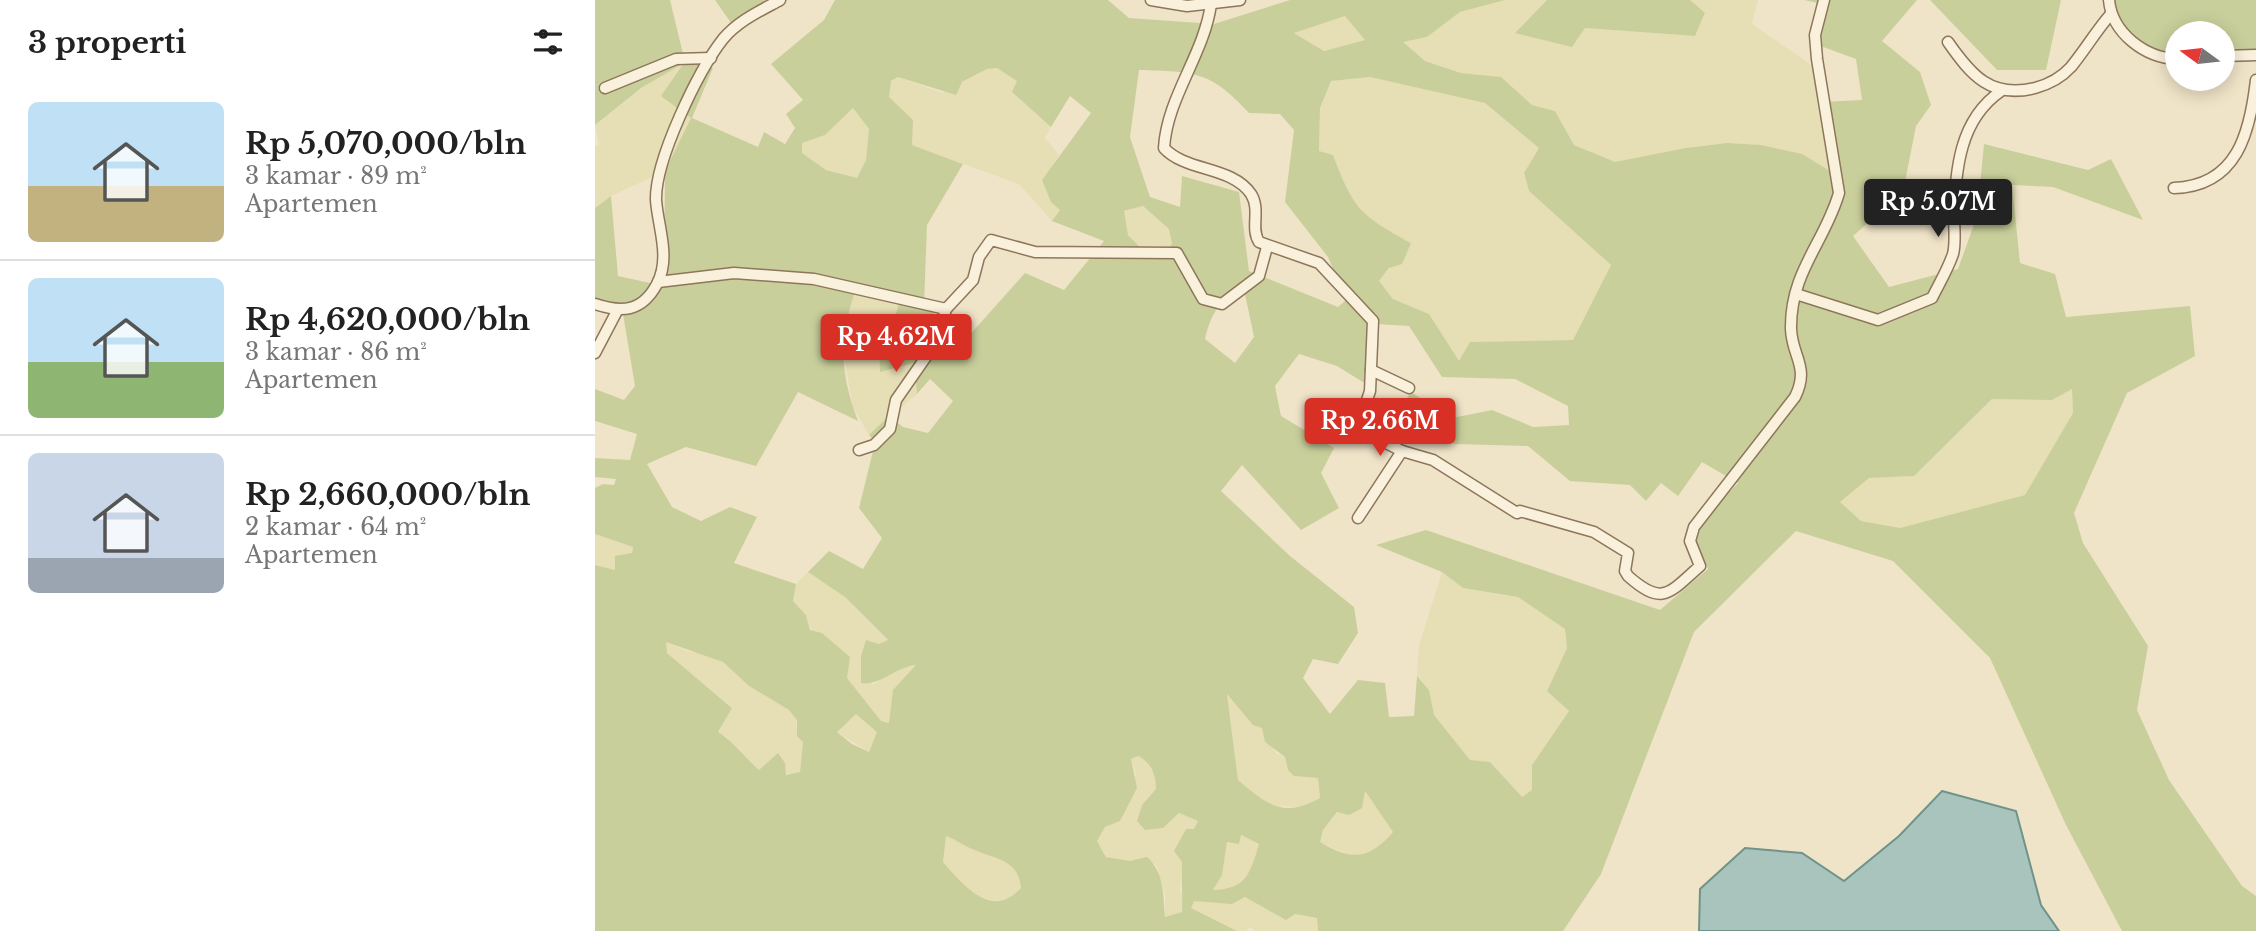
<!DOCTYPE html>
<html lang="id">
<meta charset="utf-8">
<style>
:root{--surface:#fff;--page:#f2f2f2;--text:#222;--muted:#767676;--line:#e0e0e0;--accent:#d93025}
body{margin:0;font-family:"Libre Baskerville",serif;background:var(--page);color:var(--text);height:100vh;display:flex;flex-direction:column;font-size:26px;white-space:nowrap}
*{box-sizing:border-box;margin:0}
p{font-size:23px;color:var(--muted)}
.icon{flex:none;width:38px;height:38px;fill:none;stroke:currentColor;stroke-width:2;stroke-linecap:round;stroke-linejoin:round}
.map{position:relative;flex:1;overflow:hidden}
.panel{display:flex;flex-direction:column;background:var(--surface);width:595px}
.panel>*{flex:none}
.needle{width:46px;rotate:285deg}
.buttons{position:absolute;left:1570px;top:21px;display:grid;gap:14px}
.buttons a{display:grid;place-items:center;width:70px;height:70px;border-radius:50%;background:var(--surface);box-shadow:0 4px 18px #0003;font-size:35px}
.price{position:absolute;translate:-50% -60px;padding:0 16px;border-radius:7px;background:var(--accent);color:#fff;font-size:23px;line-height:46px;filter:drop-shadow(0 2px 4px #0008)}
.price::after{content:'';position:absolute;left:50%;top:42px;width:21px;height:16px;margin-left:-10px;background:inherit;clip-path:polygon(0 0,100% 0,50% 100%)}
.price.selected{background:#222;color:#fff}
ul{padding:0;list-style:none}
li{display:flex;align-items:center;gap:21px;height:175px;padding:0 28px}
li+li{border-top:2px solid var(--line)}
li span{display:grid;place-items:center;flex:none;width:196px;height:140px;border-radius:10px;color:#555}
li>.icon{margin-inline-start:auto}
span .icon{width:84px;height:84px;fill:#fffc;stroke-width:1}
li b{font-size:30px}
h2{display:flex;justify-content:space-between;align-items:center;height:84px;padding:0 28px;font-size:30px}
main{display:flex;flex:1;min-height:0}
.map>svg:first-child{display:block}
.farmland{fill:#e6deb5}
.green{fill:#c9cf9b;fill-rule:evenodd}
.water{fill:#a9c4bc;stroke:#6f938a;stroke-width:2}
.lines{fill:none;stroke-linecap:round;stroke-linejoin:round}
.street-casing{stroke:#8d765c;stroke-width:13}
.street{stroke:#faf1dc;stroke-width:10}
</style>
<main>
<section class="panel">
<h2>3 properti<svg class="icon" aria-label="filters" viewBox="0 0 24 24"><path d="M4 7h16M4 17h16"/><circle cx="9" cy="7" r="2"/><circle cx="15" cy="17" r="2"/></svg></h2>
<ul>
<li><span style="background:linear-gradient(#bfe0f5 60%,#c2b280 0)"><svg class="icon" aria-label="home" viewBox="0 0 24 24"><path d="M3 11l9-7 9 7M6 9v11h12V9"/></svg></span><div><b>Rp 5,070,000/bln</b><p>3 kamar · 89 m²</p><p>Apartemen</p></div></li>
<li><span style="background:linear-gradient(#bfe0f5 60%,#8fb573 0)"><svg class="icon" aria-label="home" viewBox="0 0 24 24"><path d="M3 11l9-7 9 7M6 9v11h12V9"/></svg></span><div><b>Rp 4,620,000/bln</b><p>3 kamar · 86 m²</p><p>Apartemen</p></div></li>
<li><span style="background:linear-gradient(#c9d6e8 75%,#9aa5b1 0)"><svg class="icon" aria-label="home" viewBox="0 0 24 24"><path d="M3 11l9-7 9 7M6 9v11h12V9"/></svg></span><div><b>Rp 2,660,000/bln</b><p>2 kamar · 64 m²</p><p>Apartemen</p></div></li>
</ul>
</section>
<div class="map">
<svg width="1661" height="931" viewBox="0 0 1661 931">
<rect width="100%" height="100%" fill="#f0e4c8"/>
<!-- farmland -->
<g class="farmland">
<polygon points="910,0 952,0 920,33 989,28 1100,36 1110,14 1095,0 1163,0 1157,24 1218,66 1244,176 1166,145 1132,143 1091,148 1020,163 979,145 960,111 937,105 906,77 866,73 830,61 807,42 832,37 865,12"/>
<polygon points="751,16 770,40 729,51 698,32"/>
<polygon points="90,62 96,118 70,171 16,196 0,208 0,146 4,145 0,125 46,88"/>
<polygon points="402,68 423,81 418,92 456,127 450,138 464,155 454,173 465,210 457,221 424,184 317,145 294,97 296,82 303,77 348,93 392,69"/>
<polygon points="775,77 890,103 944,148 929,173 934,191 1016,265 978,340 876,342 864,362 834,314 798,299 784,281 816,243 775,221 753,193 738,155 724,151 725,108 735,81"/>
<polygon points="258,108 274,129 271,160 262,178 231,170 207,153 207,143 230,135"/>
<polygon points="548,206 574,229 577,245 570,253 550,252 533,235 528,212"/>
<polygon points="262,286 304,303 299,321 284,344 285,371 319,363 322,394 274,435 258,407 247,346 252,315"/>
<polygon points="1477,389 1478,413 1430,495 1305,528 1266,521 1245,502 1274,478 1319,476 1397,399 1457,400"/>
<polygon points="0,534 38,547 37,553 20,571 0,565"/>
<polygon points="213,572 250,597 293,641 284,644 271,640 277,685 309,666 322,665 295,723 286,721 252,678 227,634 216,630 211,615 198,601 201,584"/>
<polygon points="847,572 868,588 923,597 970,629 972,648 952,690 974,711 937,765 937,790 927,798 895,762 875,761 838,715 834,690 822,676 824,646"/>
<polygon points="71,641 91,651 114,654 128,662 154,686 194,710 202,720 201,726 208,742 205,772 200,775 164,770 141,751 131,736 123,733 137,707 72,653"/>
<polygon points="632,693 658,725 667,727 681,753 690,757 693,770 699,776 723,778 725,798 709,807 675,806 643,780"/>
<polygon points="261,713 283,732 274,752 242,732"/>
<polygon points="543,756 551,760 561,778 561,789 547,805 542,821 550,830 568,828 584,813 604,820 599,830 591,829 583,847 587,862 585,891 588,897 588,912 570,917 570,895 562,866 552,858 535,861 512,857 502,841 510,827 525,821 541,774 536,759"/>
<polygon points="769,790 798,832 783,849 758,857 724,842 728,830 743,812"/>
<polygon points="351,835 379,850 411,860 425,876 426,888 419,897 402,901 380,896 348,862"/>
<polygon points="646,835 664,844 654,875 636,890 618,890 627,875 632,841"/>
<polygon points="650,896 669,908 722,918 723,931 660,931 655,927 651,931 642,931 596,908 598,901"/>
</g>
<!-- green -->
<g class="green">
<path d="M0,0H75L90,62L118,68L97,118L163,147L169,132L190,144L200,128L191,114L208,100L176,64L229,20L240,0H513L534,18L619,24L695,0H910L865,12L832,37L808,42L830,61L866,73L906,77L937,105L960,111L979,145L1020,162L1091,148L1132,143L1166,145L1207,154L1243,176L1227,102L1267,100L1261,59L1220,44L1228,4L1209,0H1322L1287,41L1325,72L1336,105L1321,126L1308,192L1258,236L1294,287L1363,269L1382,216L1389,144L1493,170L1516,159L1548,220L1458,187L1417,185L1425,263L1460,274L1471,317L1595,306L1600,356L1532,393L1479,513L1488,543L1553,646L1542,710L1574,780L1647,886L1661,896V931H1527L1471,825L1395,658L1298,561L1201,531L1099,632L1006,874L968,931H723L722,918L700,914L691,920L650,897L637,904L599,901L596,908L642,931H0V565L20,570V556L37,553L38,547L0,534V488L8,484L19,485L21,479L0,477V458L35,460L42,434L0,421V389L29,400L40,386L28,314L0,302V208L16,196L23,276L69,286L70,171L96,118L66,96L89,63L46,88L0,125ZM750,16L770,40L729,51L699,33ZM402,68L422,81L417,92L456,127L475,96L496,113L447,180L456,202L465,210L457,221L509,241L469,290L430,273L372,338L329,306L332,225L368,164L317,145L318,120L294,97L296,81L303,77L361,95L367,82L392,69ZM544,70C599,72 615,70 654,113L685,114L699,130L690,202L733,257L751,300L743,307L654,271L644,192L587,176L585,207L555,197L535,137ZM775,77L890,103L944,148L929,173L934,191L1016,265L978,340L875,342L864,361L834,314L798,299L784,281L794,268L807,264L816,243C765,215 759,210 738,155L724,151L725,108L736,81ZM258,108L274,129L271,160L262,178L231,170L207,153V143L230,135ZM548,206L574,229L577,244L569,253L550,252L533,235L529,211ZM262,286L304,303L299,321L284,344L285,372L319,363L322,394L335,379L358,401L333,433L308,427L294,416L274,435L280,443L264,508L287,538L268,569L234,551L213,572L250,597L293,640L284,644L271,640L266,656V683C286,686 300,667 321,665L298,690L294,723L286,721L252,678L255,657L227,633L215,630L211,615L198,601L201,584L139,563L162,517L135,507L106,521L77,507L52,464L91,447L161,466L203,392L263,421C244,371 244,336 262,286ZM650,294L659,337L640,363L610,339C616,314 624,298 650,294ZM780,324L814,326L847,377L920,379L973,406L974,425L938,427L897,410L857,418L816,392L804,411L859,444L933,446L975,481L1035,485L1051,501L1066,483L1083,496L1107,462L1143,483L1097,532L1113,569L1065,610L831,530L781,545L847,572L868,588L923,597L970,629L972,648L952,691L974,711L937,765V790L927,797L895,762L875,760L839,715L834,690L822,676L819,716L794,717L790,683L763,680L735,714L708,678L718,659L743,664L763,633L759,607L695,556L626,491L647,465L706,530L744,508L726,473L739,448L686,416L680,386L704,354L742,366L771,384ZM1477,389L1478,413L1430,495L1305,528L1266,521L1245,502L1274,478L1319,476L1397,399L1457,400ZM71,642L128,662L154,686L194,710L202,720V736L208,742L205,772L191,775L190,763L183,753L164,770C151,759 136,739 123,732L137,708L72,653ZM632,694L658,725L667,728L670,742L690,757L693,770L699,776L723,778L725,798C687,819 672,804 643,780ZM261,714L282,732L274,752L257,744L242,732ZM543,756C556,762 561,775 561,789L547,805L542,821L550,830L568,828L584,813L603,821L599,829H591L579,851L587,862C586,880 588,895 587,912L570,917C568,896 570,873 552,857L535,861L511,857L502,841L510,827L525,821L542,788L536,759ZM770,791L798,832C774,860 756,861 725,842L728,830L742,812L754,815L767,808ZM646,835L664,844C655,873 652,889 618,890L627,875L632,842L644,844ZM351,836C360,839 368,845 377,849C399,859 424,859 426,888C396,921 368,884 348,862Z"/>
<polygon points="120,0 170,0 163,14 143,33"/>
<polygon points="952,0 1095,0 1110,13 1100,36 990,28 977,47 920,33"/>
<polygon points="1335,0 1466,0 1451,70 1402,70"/>
<polygon points="1517,0 1661,0 1661,55 1628,64 1628,33 1582,33 1582,61 1551,46 1517,13"/>
</g>
<!-- water -->
<polygon class="water" points="1347,791 1421,811 1446,905 1464,931 1104,931 1105,889 1150,848 1207,853 1249,881 1304,836"/>
<g class="lines">
<!-- street casing -->
<g class="street-casing">
<g id="street">
<polyline points="556,0 592,6 645,0"/>
<path d="M1514,0C1517,33 1550,58 1582,59"/>
<path d="M616,4C609,55 572,97 569,148C591,172 637,166 656,194C666,210 655,228 664,242L724,263L778,321L775,391L769,409L759,419V427L807,451L838,460L922,513L925,511L999,532L1033,553L1030,571L1033,576C1068,607 1074,593 1105,566L1095,541L1099,527L1200,397C1215,367 1197,357 1196,329C1195,272 1230,242 1244,193L1222,59L1220,35L1229,0"/>
<path d="M1353,42C1376,75 1396,99 1440,88C1455,84 1466,78 1476,67C1490,50 1501,31 1515,15"/>
<polyline points="1628,56 1661,55"/>
<polyline points="10,88 81,59 116,58"/>
<path d="M1579,188C1642,186 1655,133 1661,80"/>
<polyline points="63,282 139,273 219,279 351,309"/>
<path d="M1201,294L1283,320L1337,298C1344,284 1353,269 1358,254C1361,243 1359,228 1359,216C1361,169 1364,120 1406,91"/>
<path d="M0,304C27,313 47,312 62,284C76,257 63,228 61,200C60,160 103,71 128,39C143,21 165,11 185,0"/>
<polyline points="0,353 22,311"/>
<polyline points="776,370 814,388"/>
<polyline points="264,450 279,445 295,429 301,400 342,341 351,309 378,280 384,257 396,240 440,252 582,253 608,299 627,304 664,276 672,247"/>
<polyline points="763,518 807,451"/>
</g>
</g>
<!-- street -->
<use href="#street" class="street"/>
</g>
</svg>
<div class="buttons">
<a><svg class="needle" viewBox="-14 -14 28 28"><path d="M0-13l5 13h-10z" fill="#e53935"/><path d="M0 13l5-13h-10z" fill="#767676"/></svg></a>
</div>
<b class="price selected" style="left:1343px;top:239px">Rp 5.07M</b>
<b class="price" style="left:301px;top:374px">Rp 4.62M</b>
<b class="price" style="left:785px;top:458px">Rp 2.66M</b>
</div>
</main>
